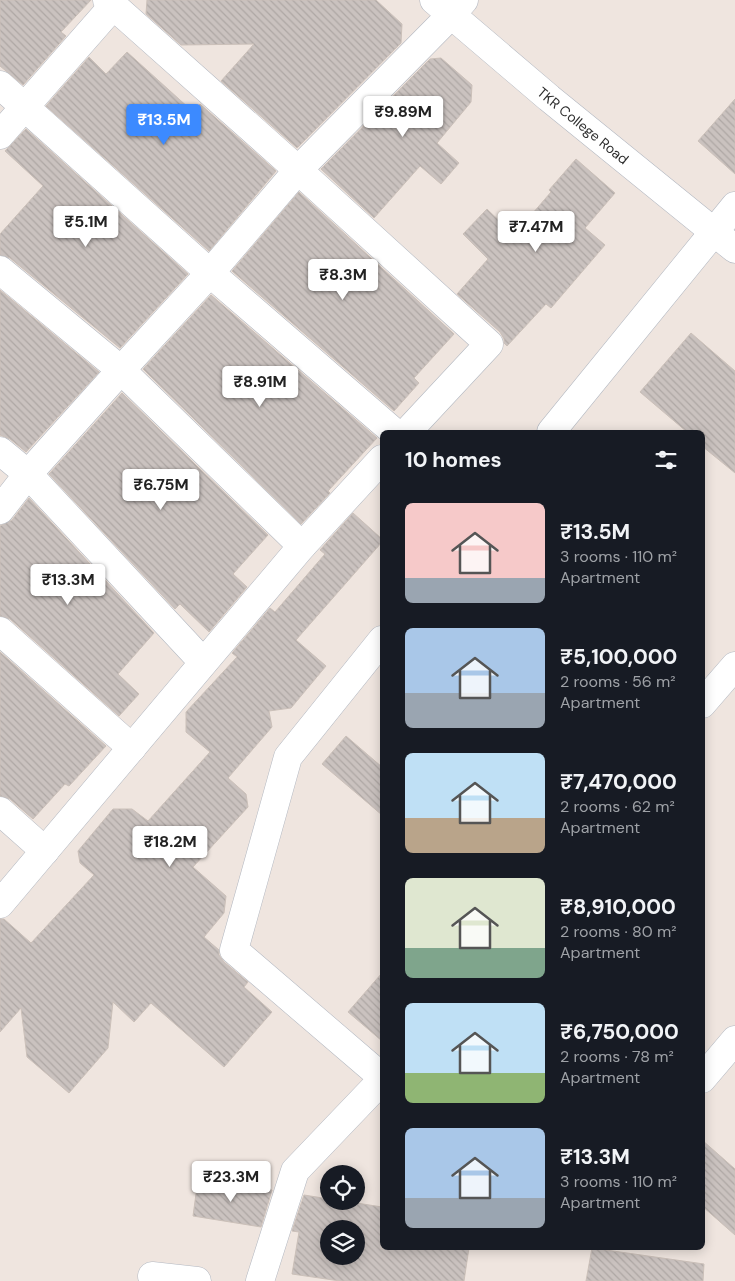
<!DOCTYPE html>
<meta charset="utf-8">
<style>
:root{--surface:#171b24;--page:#20242c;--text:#f1f3f6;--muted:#9ea1a6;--accent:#3c8aff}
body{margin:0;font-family:"DM Sans",sans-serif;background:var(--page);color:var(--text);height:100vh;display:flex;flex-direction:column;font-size:19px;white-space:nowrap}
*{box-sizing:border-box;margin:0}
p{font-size:16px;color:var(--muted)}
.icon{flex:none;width:28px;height:28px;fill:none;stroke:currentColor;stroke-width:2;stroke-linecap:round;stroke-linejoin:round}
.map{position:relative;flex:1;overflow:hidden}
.side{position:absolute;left:380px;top:430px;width:325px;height:820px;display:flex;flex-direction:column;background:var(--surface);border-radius:8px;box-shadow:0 2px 12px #0003}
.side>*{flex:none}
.tools{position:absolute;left:320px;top:1165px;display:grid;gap:10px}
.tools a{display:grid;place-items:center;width:45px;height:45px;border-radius:50%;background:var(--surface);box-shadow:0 2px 12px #0003;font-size:25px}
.price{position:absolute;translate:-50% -42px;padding:0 11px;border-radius:5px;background:#fff;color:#222;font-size:16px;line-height:32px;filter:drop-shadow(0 1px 2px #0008)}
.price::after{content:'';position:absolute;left:50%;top:30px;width:15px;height:11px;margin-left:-8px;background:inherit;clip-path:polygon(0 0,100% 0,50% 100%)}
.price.on{background:var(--accent);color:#fff}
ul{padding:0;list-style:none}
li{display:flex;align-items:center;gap:15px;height:125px;padding:0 25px}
li span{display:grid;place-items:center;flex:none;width:140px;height:100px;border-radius:8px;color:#555}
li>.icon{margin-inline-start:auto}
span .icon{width:60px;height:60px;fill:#fffc;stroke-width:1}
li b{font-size:21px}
h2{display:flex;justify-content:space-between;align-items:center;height:60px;padding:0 25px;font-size:21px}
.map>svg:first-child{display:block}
.building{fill:url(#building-back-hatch);stroke:#cbc0b9;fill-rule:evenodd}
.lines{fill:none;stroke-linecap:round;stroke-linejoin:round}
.street-casing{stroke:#b3b8c1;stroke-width:29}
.secondary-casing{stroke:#b3b8c1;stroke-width:29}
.street{stroke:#fff;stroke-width:28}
.secondary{stroke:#fff;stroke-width:28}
.labels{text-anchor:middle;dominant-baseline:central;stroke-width:5;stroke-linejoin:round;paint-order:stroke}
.street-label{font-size:14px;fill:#2d2d2d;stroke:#fff}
</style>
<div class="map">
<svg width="735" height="1281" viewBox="0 0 735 1281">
<defs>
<pattern id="building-back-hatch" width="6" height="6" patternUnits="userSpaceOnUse" patternTransform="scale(1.25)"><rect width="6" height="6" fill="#cac2bf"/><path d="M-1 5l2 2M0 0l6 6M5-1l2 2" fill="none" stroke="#aea7a4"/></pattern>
</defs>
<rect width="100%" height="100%" fill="#efe5df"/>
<!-- building -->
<g class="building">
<polygon points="0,0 91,0 61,32 66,36 23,85 0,66"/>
<polygon points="147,0 376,0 402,24 401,43 297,148 221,81 254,44 181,45 146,14"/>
<polygon points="127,52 190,109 191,108 194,111 200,104 276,171 209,251 46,106 89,57 106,74"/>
<polygon points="441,58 472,85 471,102 437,143 459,163 441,184 420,166 374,218 321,169 430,59"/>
<polygon points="735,99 735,174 698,141"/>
<polygon points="26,129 188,274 120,348 10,258 0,255 0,234 43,186 5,151"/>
<polygon points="576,159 615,193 585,228 605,245 551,308 546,304 507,346 504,343 504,339 500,332 457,294 488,259 463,234 487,209 514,235 551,192 549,190"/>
<polygon points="299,192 454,334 414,378 419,383 394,411 232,271"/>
<polygon points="0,290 99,372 26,452 10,439 0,435"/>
<polygon points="211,295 377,438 328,491 330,493 301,524 143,369"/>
<polygon points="691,333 735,371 735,473 702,446 702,432 687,432 640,392"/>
<polygon points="122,393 268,535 233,574 247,587 209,632 180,604 175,609 49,474"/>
<polygon points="29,498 154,633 118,674 139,694 119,716 10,619 0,616 0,526 12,520"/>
<polygon points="353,513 382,539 382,542 296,640 326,666 291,708 269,711 272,727 228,778 246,794 248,807 193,867 226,896 224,913 204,937 219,950 219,955 224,962 248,982 244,987 272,1012 224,1067 151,1003 134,1022 113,1002 108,1048 69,1093 27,1057 21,1008 0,1032 0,919 4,919 31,943 94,875 80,863 78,851 113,809 132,809 148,821 210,752 186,732 186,712 237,657 232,653 270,608 275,612 325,554 320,550"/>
<polygon points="0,652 106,746 69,786 65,784 33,819 10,799 0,796"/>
<polygon points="346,736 382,767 382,815 322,764"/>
<polygon points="382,973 382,1041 348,1012"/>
<polygon points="702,1140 735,1169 735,1235 702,1206"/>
<polygon points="198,1179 272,1190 261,1227 193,1216"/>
<path d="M304,1195L329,1199V1201H344L382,1207V1248H469L464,1281H340L292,1274L299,1232L292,1231ZM329,1229H356V1256H329Z"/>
<polygon points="592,1248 704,1264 703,1281 586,1281"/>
</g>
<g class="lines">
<!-- street casing -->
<g class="street-casing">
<g id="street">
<polyline points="107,0 298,170 489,344 407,432"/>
<polyline points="0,85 210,273 394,432"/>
<polyline points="0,135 113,6"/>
<polyline points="0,270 121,370 302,546"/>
<polyline points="551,432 735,206"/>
<polyline points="0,451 28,474 203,662"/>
<polyline points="0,510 28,474 121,370 210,273 298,170 451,15 464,0"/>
<polyline points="0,631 132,748"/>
<polyline points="382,640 288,757 234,950 382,1077"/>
<polyline points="702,704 735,666"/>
<polyline points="0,811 45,851"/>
<polyline points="0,904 302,546 382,459"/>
<polyline points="702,1079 735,1040"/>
<polyline points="152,1276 197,1281"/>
<polyline points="260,1281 295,1171 382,1080"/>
</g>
</g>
<!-- secondary casing -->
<g class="secondary-casing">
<g id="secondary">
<path id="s1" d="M434,0L549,98L735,249"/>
</g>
</g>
<!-- street -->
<use href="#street" class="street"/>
<!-- secondary -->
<use href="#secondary" class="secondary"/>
</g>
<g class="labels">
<!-- street labels -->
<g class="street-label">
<text stroke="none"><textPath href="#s1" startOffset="195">TKR College Road</textPath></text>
</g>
</g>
</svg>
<div class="tools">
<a><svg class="icon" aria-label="locate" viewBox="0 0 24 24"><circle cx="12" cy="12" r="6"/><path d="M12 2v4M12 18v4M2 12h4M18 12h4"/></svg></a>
<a><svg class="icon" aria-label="layers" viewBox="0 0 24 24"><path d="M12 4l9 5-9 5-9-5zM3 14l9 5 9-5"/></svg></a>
</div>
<b class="price" style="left:403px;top:138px">₹9.89M</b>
<b class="price on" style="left:164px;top:146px">₹13.5M</b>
<b class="price" style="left:86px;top:248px">₹5.1M</b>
<b class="price" style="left:536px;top:253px">₹7.47M</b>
<b class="price" style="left:343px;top:301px">₹8.3M</b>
<b class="price" style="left:260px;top:408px">₹8.91M</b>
<b class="price" style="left:161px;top:511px">₹6.75M</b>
<b class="price" style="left:68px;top:606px">₹13.3M</b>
<b class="price" style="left:170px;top:868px">₹18.2M</b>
<b class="price" style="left:231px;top:1203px">₹23.3M</b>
<section class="side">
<h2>10 homes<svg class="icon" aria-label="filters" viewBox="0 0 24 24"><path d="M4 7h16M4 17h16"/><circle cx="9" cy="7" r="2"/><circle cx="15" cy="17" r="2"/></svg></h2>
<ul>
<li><span style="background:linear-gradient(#f6c9c9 75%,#9aa5b1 0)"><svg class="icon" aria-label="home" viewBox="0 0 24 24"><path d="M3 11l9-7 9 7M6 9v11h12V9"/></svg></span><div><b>₹13.5M</b><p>3 rooms · 110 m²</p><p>Apartment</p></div></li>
<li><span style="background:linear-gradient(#a9c7e8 65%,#9aa5b1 0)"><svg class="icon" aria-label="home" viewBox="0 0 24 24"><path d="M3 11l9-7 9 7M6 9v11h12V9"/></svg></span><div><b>₹5,100,000</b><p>2 rooms · 56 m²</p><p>Apartment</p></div></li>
<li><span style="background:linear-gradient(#bfe0f5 65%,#b9a48a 0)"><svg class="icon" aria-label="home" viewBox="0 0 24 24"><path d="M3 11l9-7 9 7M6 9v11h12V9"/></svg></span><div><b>₹7,470,000</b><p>2 rooms · 62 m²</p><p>Apartment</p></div></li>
<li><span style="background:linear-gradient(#dfe7d0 70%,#7fa58c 0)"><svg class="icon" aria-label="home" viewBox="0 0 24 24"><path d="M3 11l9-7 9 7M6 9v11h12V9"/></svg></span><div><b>₹8,910,000</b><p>2 rooms · 80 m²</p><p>Apartment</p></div></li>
<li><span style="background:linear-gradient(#bfe0f5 70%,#8fb573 0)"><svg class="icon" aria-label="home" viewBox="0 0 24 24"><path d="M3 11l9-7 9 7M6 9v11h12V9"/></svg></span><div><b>₹6,750,000</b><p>2 rooms · 78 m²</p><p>Apartment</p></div></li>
<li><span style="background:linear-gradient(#a9c7e8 70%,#9aa5b1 0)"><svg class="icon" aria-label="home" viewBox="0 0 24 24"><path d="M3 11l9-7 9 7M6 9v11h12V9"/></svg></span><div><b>₹13.3M</b><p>3 rooms · 110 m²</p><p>Apartment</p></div></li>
</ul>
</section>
</div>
